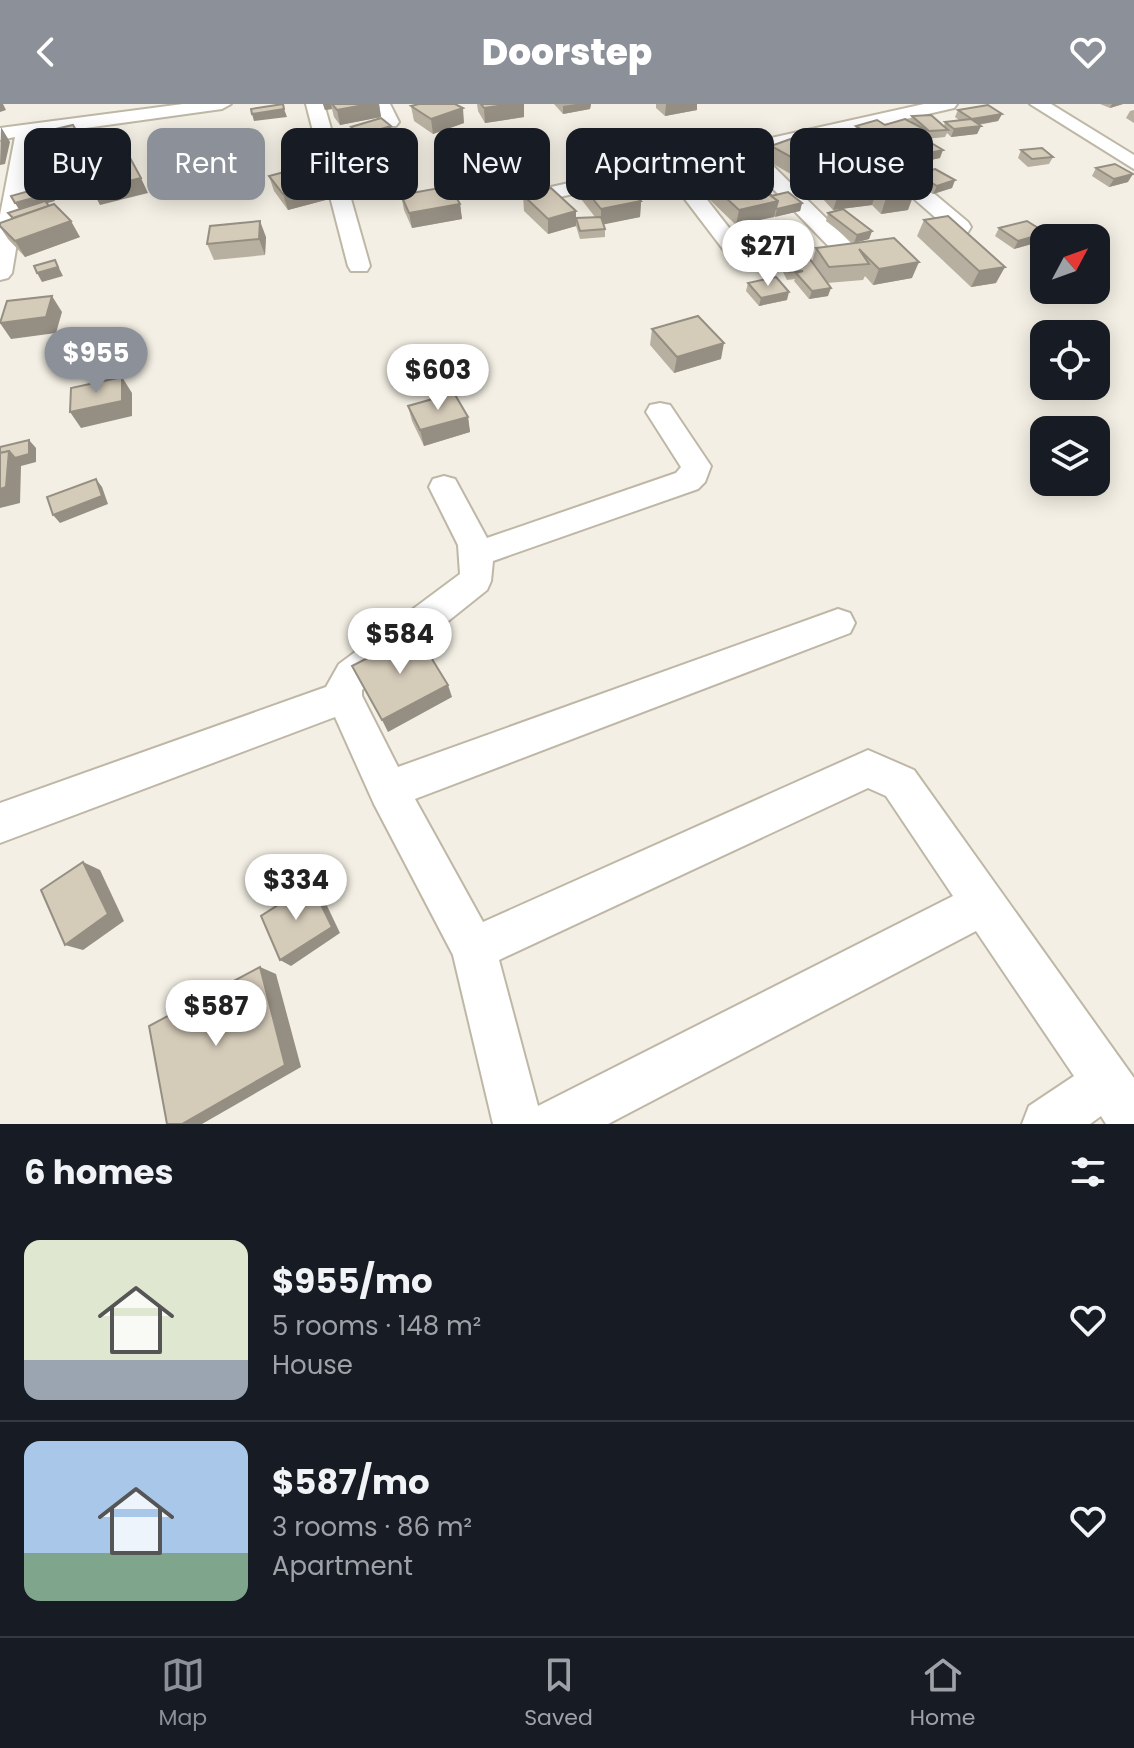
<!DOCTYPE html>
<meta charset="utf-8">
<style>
:root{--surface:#171b24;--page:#242831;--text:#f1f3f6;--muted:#9ea1a6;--line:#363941;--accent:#8c9099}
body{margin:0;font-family:Poppins,sans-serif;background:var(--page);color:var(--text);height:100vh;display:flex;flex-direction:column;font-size:30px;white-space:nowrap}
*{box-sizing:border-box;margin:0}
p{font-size:26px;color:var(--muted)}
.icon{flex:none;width:44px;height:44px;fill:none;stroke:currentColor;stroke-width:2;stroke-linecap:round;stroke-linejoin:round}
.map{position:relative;height:1020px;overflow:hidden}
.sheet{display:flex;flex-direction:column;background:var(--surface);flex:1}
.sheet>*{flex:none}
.hud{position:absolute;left:24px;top:24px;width:1086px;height:72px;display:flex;gap:16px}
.needle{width:52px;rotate:49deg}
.controls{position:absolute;left:1030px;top:120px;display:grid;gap:16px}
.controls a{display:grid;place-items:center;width:80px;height:80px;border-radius:16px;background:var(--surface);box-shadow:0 4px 20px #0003;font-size:40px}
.price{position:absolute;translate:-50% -68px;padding:0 18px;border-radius:28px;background:#fff;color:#222;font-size:26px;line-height:52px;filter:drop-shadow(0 2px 4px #0008)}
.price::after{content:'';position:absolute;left:50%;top:48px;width:24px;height:18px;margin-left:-12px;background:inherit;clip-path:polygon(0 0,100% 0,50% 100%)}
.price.active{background:var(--accent);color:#fff}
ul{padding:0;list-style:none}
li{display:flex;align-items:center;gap:24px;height:200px;padding:0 24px}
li+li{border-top:2px solid var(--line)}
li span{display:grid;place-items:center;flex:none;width:224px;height:160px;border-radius:16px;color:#555}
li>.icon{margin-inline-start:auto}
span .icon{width:96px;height:96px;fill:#fffc;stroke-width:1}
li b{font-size:34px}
h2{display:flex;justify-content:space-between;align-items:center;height:96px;padding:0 24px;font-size:34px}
.pill{padding:0 28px;border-radius:16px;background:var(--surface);box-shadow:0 4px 20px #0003;font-size:28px;line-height:72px}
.pill.active{background:var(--accent);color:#fff}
header{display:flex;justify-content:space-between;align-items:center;height:104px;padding:0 24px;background:var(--accent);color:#fff;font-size:36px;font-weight:800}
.tab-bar{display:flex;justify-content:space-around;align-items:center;height:112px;border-top:2px solid var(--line);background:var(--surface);font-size:22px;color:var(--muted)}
.tab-bar a{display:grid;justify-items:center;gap:4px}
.tab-bar .active{color:var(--accent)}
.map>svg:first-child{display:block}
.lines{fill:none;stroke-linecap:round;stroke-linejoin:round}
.minor-casing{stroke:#bfb7a6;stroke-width:4}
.minor{fill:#fff;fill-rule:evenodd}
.wall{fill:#b7af9f}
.shaded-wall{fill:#958e82}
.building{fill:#d5cbb9;stroke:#958e82;stroke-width:2}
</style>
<header><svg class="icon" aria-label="back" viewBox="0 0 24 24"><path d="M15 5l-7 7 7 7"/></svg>Doorstep<svg class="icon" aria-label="heart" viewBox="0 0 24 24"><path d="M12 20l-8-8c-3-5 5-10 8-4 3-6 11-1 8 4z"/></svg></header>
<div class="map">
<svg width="1134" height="1020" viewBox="0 0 1134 1020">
<rect width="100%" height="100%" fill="#f3efe4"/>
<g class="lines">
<!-- minor casing -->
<g class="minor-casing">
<g id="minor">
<polygon points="183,0 231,0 222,5 35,31 12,169 8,174 0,176 0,111 15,33 0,36 0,24"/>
<polygon points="306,0 324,0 370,162 367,167 351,167 348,162"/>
<polygon points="372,0 390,0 399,18 396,22 384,22"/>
<polygon points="924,0 957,0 954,4 858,26 968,118 971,123 968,128 952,128 840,30 759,48 858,146 861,151 850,158 842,156 741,52 683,65 751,152 740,159 732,157 665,69 551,95 541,89 551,83"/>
<polygon points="1030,0 1051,0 1134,51 1134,65"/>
<path d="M660,299L670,301L711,362L705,378L698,385L493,457L491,477L487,486L362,586V592L398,663L838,505L850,509L855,519L850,529L415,695L483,818L868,646L914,666L1134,974V1020H1106L1101,1012L1090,1020H1022L1029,1002L1074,972L976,827L608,1020H493L453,851L374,700L335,613L0,739V699L326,583L339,560L460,470L458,441L429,383L433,375L444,372L455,375L487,434L676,369L681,363L646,308L650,301ZM868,684L886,692L953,792L538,1002L499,856Z"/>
</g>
</g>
<!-- minor -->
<use href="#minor" class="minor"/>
</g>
<!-- wall -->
<g class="wall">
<polygon points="323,0 379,0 381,13 340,21 334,13 332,5 325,6"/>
<polygon points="477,0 524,0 524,13 485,19 478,7"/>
<polygon points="554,0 591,0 590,5 563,10"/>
<polygon points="656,0 697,0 697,6 665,12 656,4"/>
<polygon points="1100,0 1123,0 1110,4"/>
<polygon points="411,2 464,19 433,30 414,17"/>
<polygon points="958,6 1002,10 998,17 979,21 981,22 977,30 951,33 947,29 945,33 926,35 923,33 875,42 854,30 856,22 885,21 910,18 912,12 944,22 945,18 959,16 955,13"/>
<polygon points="1134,6 1134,19 1126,14 1130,7"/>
<polygon points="351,23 393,29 362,39 352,30"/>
<polygon points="822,31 877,66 850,71 835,57 796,73 768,57 771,42 822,34"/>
<polygon points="578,40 623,72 618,73 641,97 640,113 603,120 605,125 605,133 580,135 576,122 576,114 595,113 581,95 581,80 599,76 578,55"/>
<polygon points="919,43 940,54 926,57 916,51"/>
<polygon points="1021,46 1053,53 1049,60 1028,63 1018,54"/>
<polygon points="699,57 757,59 755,67 745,69 771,92 802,99 800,107 736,121 709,95 710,85 697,72"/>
<polygon points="1096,64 1128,78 1109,83 1092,72"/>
<polygon points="396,67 397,76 374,77 372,70"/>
<polygon points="453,67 486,79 459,84 454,74"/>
<polygon points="892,70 908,106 881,110 872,101 833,106 822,94 826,79"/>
<polygon points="917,70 955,76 952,84 933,90 914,78"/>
<polygon points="269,72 337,93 288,106 274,87"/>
<polygon points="401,91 460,100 462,115 412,124 404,106"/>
<polygon points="523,91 576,107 576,122 548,130 524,107"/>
<polygon points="55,97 47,99 80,133 25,153 8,135 0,123 0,119 12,115 8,109"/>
<polygon points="828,109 872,127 869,135 854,139 826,117"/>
<polygon points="924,116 996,179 971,183 917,132"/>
<polygon points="999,124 1042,137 1014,145 995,132"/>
<polygon points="266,133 265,151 214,156 207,140"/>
<polygon points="894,134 912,174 873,181 865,172 863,176 827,179 828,192 809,195 794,177 795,175 787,176 777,156 779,148 812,158 816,144"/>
<polygon points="748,179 787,196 759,202 746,187"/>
<polygon points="652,225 721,255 674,269 650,241"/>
<polygon points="408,302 468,313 470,328 424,342 412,317"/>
</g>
<!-- shaded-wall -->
<g class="shaded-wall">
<polygon points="0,0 3,0 6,6 0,8"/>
<polygon points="323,0 331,0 332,5 325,6"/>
<polygon points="332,0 379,0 381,13 340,21 337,6"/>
<polygon points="512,0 524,0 524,13 485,19 484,4"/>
<polygon points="576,0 591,0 590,5 563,10 563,2"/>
<polygon points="666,0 697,0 697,6 665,12"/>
<polygon points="1112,0 1123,0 1110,4"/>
<polygon points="463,4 464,19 433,30 431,15"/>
<polygon points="284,5 287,13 254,17 252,10"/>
<polygon points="1002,10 998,17 968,22 972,15"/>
<polygon points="391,22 393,29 362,39 361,31"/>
<polygon points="981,22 977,30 951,33 954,25"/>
<polygon points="1,23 10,38 5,60 0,61"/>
<polygon points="76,26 80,34 63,38 59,30"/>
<polygon points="926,26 923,33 875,42 877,35"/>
<polygon points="839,43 835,58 796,73 800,58"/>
<polygon points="943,46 940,54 926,57 929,49"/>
<polygon points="882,51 877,66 850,71 855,55"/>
<polygon points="624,57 623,72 600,77 601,62"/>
<polygon points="757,59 755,67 729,72 730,64"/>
<polygon points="1133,70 1128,78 1109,83 1114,75"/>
<polygon points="486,71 486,79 459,84 459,76"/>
<polygon points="141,74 148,89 100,101 92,86"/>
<polygon points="955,76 952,84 933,90 937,82"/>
<polygon points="333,77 337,93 288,106 283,90"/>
<polygon points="877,85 872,101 833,106 838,91"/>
<polygon points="51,89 55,97 20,107 15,99"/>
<polygon points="914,90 908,106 881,110 886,94"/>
<polygon points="641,97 640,113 601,121 601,105"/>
<polygon points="778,97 774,113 736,121 739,106"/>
<polygon points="802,99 800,107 775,113 777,105"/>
<polygon points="460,100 462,115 412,124 409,109"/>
<polygon points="576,107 576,122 548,130 548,115"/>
<polygon points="71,117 80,133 25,153 15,137"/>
<polygon points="260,117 266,133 265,151 259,135"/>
<polygon points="872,127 869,135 854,139 857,131"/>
<polygon points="1046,129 1042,137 1014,145 1018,137"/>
<polygon points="55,156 63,172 42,178 37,169"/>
<polygon points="919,158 912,174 873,181 879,165"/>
<polygon points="1005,163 996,179 971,183 979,167"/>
<polygon points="831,184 828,192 809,195 812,187"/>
<polygon points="789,188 787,196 759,202 761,194"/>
<polygon points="52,192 62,208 56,229 11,235 0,219"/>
<polygon points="724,239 721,255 674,269 677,253"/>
<polygon points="122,273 132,289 132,312 81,324 70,308"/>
<polygon points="468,313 470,328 424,342 420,326"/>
<polygon points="29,336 36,344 36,358 21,362 20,399 0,404 0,385 9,347"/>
<polygon points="96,375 102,383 108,400 60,419 53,411"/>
<polygon points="448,581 452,593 388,628 382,616"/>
<polygon points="83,758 100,766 124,817 83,846 65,841"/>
<polygon points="311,780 320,787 340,829 291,862 280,856"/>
<polygon points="260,863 276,870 301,963 202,1020 182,1020"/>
</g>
<!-- building -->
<g class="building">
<polygon points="283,0 284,5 252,10 251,5"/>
<polygon points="332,0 369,0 337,6"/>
<polygon points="419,0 455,0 463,4 431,15 411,2"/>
<polygon points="481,0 512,0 484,4"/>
<polygon points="988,1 1002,10 972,15 958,6"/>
<polygon points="931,11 948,26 929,27 912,12"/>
<polygon points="381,14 391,22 361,31 351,23"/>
<polygon points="905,15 926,26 877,35 856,22 877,16 885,21"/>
<polygon points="971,15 981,22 954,25 945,18"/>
<polygon points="73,21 76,26 59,30 56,25"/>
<polygon points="846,26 861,37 837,42 822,31"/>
<polygon points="810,28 839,43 800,58 771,42"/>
<polygon points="601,35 624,57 601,62 578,40"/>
<polygon points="865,36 882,51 855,55 838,41"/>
<polygon points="933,40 943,46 929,49 919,43"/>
<polygon points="1042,44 1053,53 1032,55 1021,46"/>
<polygon points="745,48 757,59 738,62 726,52"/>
<polygon points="725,51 778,97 739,106 711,80 722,77 699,57"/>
<polygon points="129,52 141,74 92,86 81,63"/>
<polygon points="318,59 333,77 283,90 269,72"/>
<polygon points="395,59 395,68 372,70 373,61"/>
<polygon points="1115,60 1133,70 1114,75 1096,64"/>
<polygon points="480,62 486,71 459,76 453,67"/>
<polygon points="935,65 955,76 937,82 917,70"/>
<polygon points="892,70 914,90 886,94 877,85 838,91 826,79"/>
<polygon points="619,73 641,97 601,105 581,80"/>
<polygon points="47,82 51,89 15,99 11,92"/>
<polygon points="450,82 460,100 409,109 401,91"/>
<polygon points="551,84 576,107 548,115 523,91"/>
<polygon points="788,88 802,99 777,105 776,104 778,97 771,92"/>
<polygon points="45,97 49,102 13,114 8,109"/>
<polygon points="54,100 71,117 15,137 0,122 0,119"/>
<polygon points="843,105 872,127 857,131 828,109"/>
<polygon points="948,112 1005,163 979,167 924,116"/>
<polygon points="601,113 605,125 580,127 576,114"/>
<polygon points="260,117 259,135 207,140 210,122"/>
<polygon points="1027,117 1046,129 1018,137 999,124"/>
<polygon points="894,134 919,158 879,165 859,145 869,160 829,163 816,144"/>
<polygon points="804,147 831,184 812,187 796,169 803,167 789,168 779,148"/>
<polygon points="55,156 58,163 37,169 34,162"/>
<polygon points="776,173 789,188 761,194 748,179"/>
<polygon points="52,192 46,213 0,219 7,197"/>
<polygon points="698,212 724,239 677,253 652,225"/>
<polygon points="122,273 122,297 70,308 71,284"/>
<polygon points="454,289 468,313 420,326 408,302"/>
<polygon points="29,336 29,350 15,354 9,347 0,349 0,343"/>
<polygon points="9,347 6,383 0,385 0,349"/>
<polygon points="96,375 102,392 53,411 47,393"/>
<polygon points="416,529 448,581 382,616 352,562"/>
<polygon points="83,758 108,810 65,841 41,786"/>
<polygon points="311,780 332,823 280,856 261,812"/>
<polygon points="260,863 285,961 182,1020 167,1020 149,922"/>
</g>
</svg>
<div class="controls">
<a><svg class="needle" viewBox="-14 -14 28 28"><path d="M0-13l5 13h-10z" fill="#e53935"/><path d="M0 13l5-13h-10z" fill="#9ea1a6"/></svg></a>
<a><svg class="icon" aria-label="locate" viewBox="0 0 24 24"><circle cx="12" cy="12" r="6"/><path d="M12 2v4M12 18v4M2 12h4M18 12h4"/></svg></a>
<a><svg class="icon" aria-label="layers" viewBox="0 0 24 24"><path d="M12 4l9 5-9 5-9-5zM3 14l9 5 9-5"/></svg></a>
</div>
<b class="price" style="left:768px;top:184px">$271</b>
<b class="price active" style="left:96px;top:291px">$955</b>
<b class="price" style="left:438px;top:308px">$603</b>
<b class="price" style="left:400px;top:572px">$584</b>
<b class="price" style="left:296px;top:818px">$334</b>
<b class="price" style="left:216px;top:944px">$587</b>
<div class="hud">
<a class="pill">Buy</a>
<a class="pill active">Rent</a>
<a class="pill">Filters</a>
<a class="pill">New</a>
<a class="pill">Apartment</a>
<a class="pill">House</a>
</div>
</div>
<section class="sheet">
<h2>6 homes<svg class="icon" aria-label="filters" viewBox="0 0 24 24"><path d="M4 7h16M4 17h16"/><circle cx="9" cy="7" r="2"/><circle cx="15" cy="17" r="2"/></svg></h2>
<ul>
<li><span style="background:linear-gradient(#dfe7d0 75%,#9aa5b1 0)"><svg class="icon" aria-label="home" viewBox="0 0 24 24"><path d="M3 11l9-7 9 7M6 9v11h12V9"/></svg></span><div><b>$955/mo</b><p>5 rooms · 148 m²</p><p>House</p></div><svg class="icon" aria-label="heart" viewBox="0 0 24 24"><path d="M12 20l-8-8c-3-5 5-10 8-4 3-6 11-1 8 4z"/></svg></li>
<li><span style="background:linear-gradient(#a9c7e8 70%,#7fa58c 0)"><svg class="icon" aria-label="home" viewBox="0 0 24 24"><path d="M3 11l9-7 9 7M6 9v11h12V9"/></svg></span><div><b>$587/mo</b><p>3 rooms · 86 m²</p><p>Apartment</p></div><svg class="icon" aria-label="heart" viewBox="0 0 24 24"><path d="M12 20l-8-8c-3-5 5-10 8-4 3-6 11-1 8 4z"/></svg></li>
</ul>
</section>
<nav class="tab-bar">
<a class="active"><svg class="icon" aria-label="map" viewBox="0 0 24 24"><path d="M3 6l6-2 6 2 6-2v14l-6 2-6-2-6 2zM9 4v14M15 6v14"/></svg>Map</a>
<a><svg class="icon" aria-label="saved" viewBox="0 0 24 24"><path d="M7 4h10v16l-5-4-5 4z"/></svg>Saved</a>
<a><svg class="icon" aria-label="home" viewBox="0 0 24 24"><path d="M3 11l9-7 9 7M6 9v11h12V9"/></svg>Home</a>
</nav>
